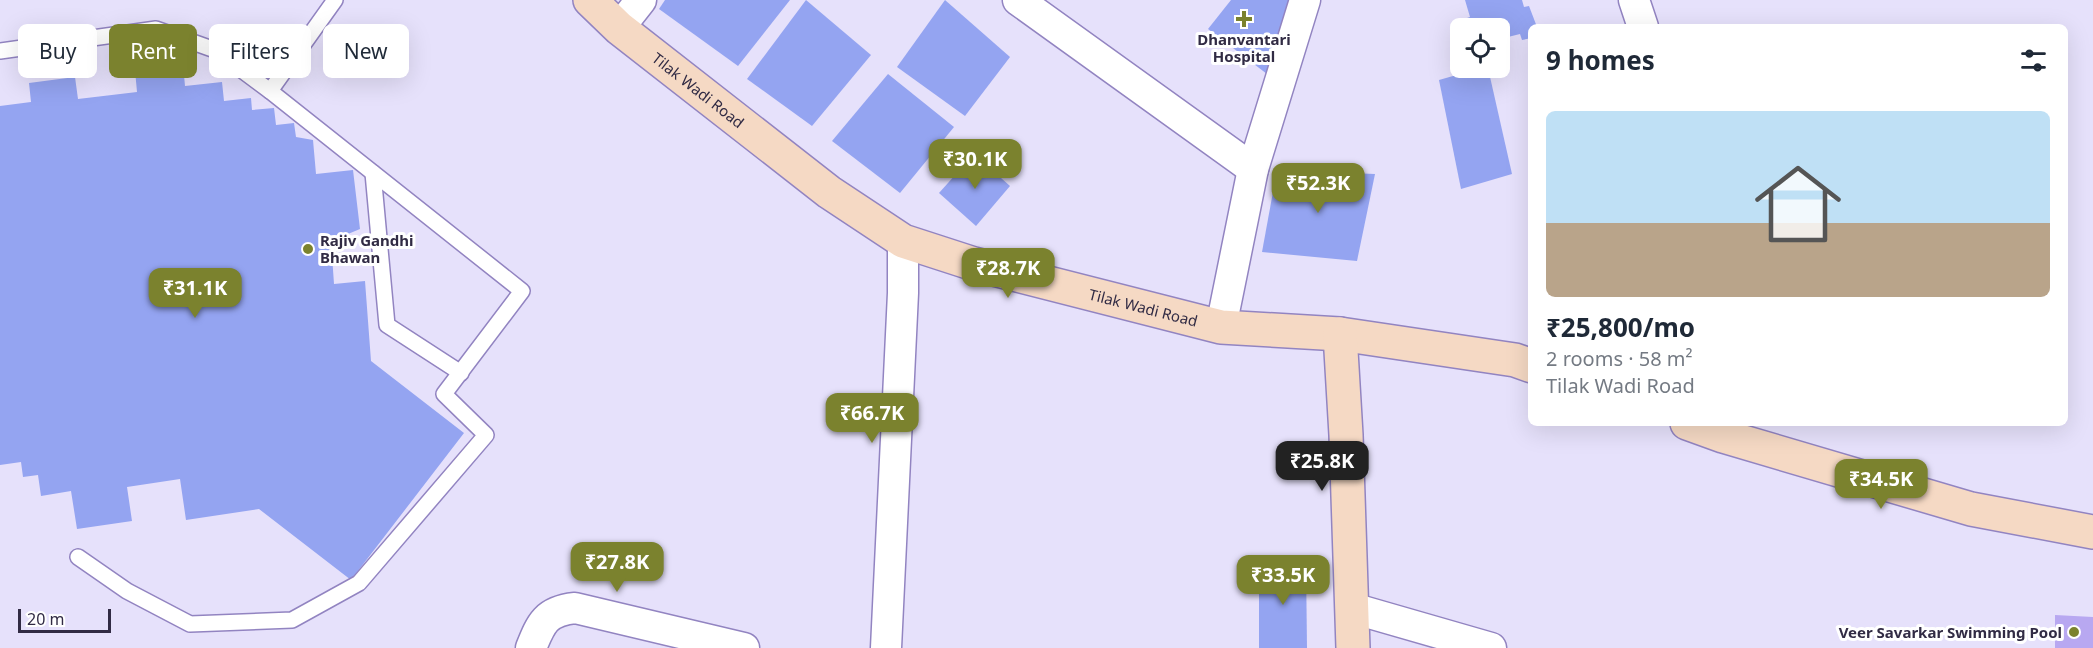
<!DOCTYPE html>
<meta charset="utf-8">
<style>
:root{--surface:#fff;--page:#f6f6f7;--text:#1f2937;--muted:#747a83;--accent:#7b822e}
body{margin:0;font-family:"Noto Sans",sans-serif;background:var(--page);color:var(--text);height:100vh;display:flex;flex-direction:column;font-size:22px;white-space:nowrap}
*{box-sizing:border-box;margin:0}
p{font-size:20px;color:var(--muted)}
.icon{flex:none;width:33px;height:33px;fill:none;stroke:currentColor;stroke-width:2;stroke-linecap:round;stroke-linejoin:round}
.map{position:relative;flex:1;overflow:hidden}
.details{position:absolute;left:1528px;top:24px;width:540px;height:402px;display:flex;flex-direction:column;background:var(--surface);border-radius:9px;box-shadow:0 6px 24px #0002}
.details>*{flex:none}
.banner{position:absolute;left:18px;top:24px;width:570px;height:54px;display:flex;gap:12px}
.fabs{position:absolute;left:1450px;top:18px;display:grid;gap:12px}
.fabs a{display:grid;place-items:center;width:60px;height:60px;border-radius:9px;background:var(--surface);box-shadow:0 6px 24px #0002;font-size:30px}
.scale{position:absolute;left:18px;bottom:15px;width:93px;box-sizing:border-box;padding-left:6px;border:3px solid #312b44;border-top:0;font-size:16px;line-height:21px;white-space:nowrap;color:#312b44;-webkit-text-stroke:4px #fff;paint-order:stroke}
.price{position:absolute;translate:-50% -51px;padding:0 14px;border-radius:12px;background:var(--accent);color:#fff;font-size:20px;line-height:39px;filter:drop-shadow(0 2px 3px #0008)}
.price::after{content:'';position:absolute;left:50%;top:36px;width:18px;height:14px;margin-left:-9px;background:inherit;clip-path:polygon(0 0,100% 0,50% 100%)}
.price.active{background:#222;color:#fff}
ul{padding:0;list-style:none}
li{display:grid;align-content:center;gap:12px;height:318px;padding:0 18px}
li span{display:grid;place-items:center;height:186px;border-radius:9px;color:#555}
li>.icon{margin-inline-start:auto}
span .icon{width:108px;height:108px;fill:#fffc;stroke-width:1}
li b{font-size:26px}
h2{display:flex;justify-content:space-between;align-items:center;height:72px;padding:0 18px;font-size:26px}
.tag{padding:0 21px;border-radius:9px;background:var(--surface);box-shadow:0 6px 24px #0002;font-size:21px;line-height:54px}
.tag.active{background:var(--accent);color:#fff}
.map>svg:first-child{display:block}
.green{fill:#b8a8f1}
.building{fill:#94a4f1}
.lines{fill:none;stroke-linecap:round;stroke-linejoin:round}
.lane-casing{stroke:#9284c1;stroke-width:18}
.street-casing{stroke:#9284c1;stroke-width:33}
.secondary-casing{stroke:#9284c1;stroke-width:36}
.lane{stroke:#fff;stroke-width:15}
.street{stroke:#fff;stroke-width:30}
.secondary{stroke:#f5d9c4;stroke-width:33}
.poi-dot{fill:#7b822e;stroke:#fff;stroke-width:2}
.labels{text-anchor:middle;dominant-baseline:central;stroke-width:6;stroke-linejoin:round;paint-order:stroke}
.poi-label{font-size:15px;font-weight:bold;fill:#312b44;stroke:#fff}
.street-label{font-size:15px;fill:#312b44;stroke:#fff}
</style>
<div class="map">
<svg width="2093" height="648" viewBox="0 0 2093 648">
<rect width="100%" height="100%" fill="#e6e1fb"/>
<!-- green -->
<polygon class="green" points="2055,615 2093,617 2093,648 2055,648"/>
<!-- building -->
<g class="building">
<polygon points="665,0 790,0 738,66 659,9"/>
<polygon points="806,0 871,55 812,126 747,79"/>
<polygon points="945,0 1010,57 965,116 897,67"/>
<polygon points="1231,0 1300,0 1267,74 1208,29"/>
<polygon points="1465,0 1522,0 1524,7 1529,6 1537,27 1532,27 1532,38 1522,40 1520,34 1500,39 1500,28 1463,28 1461,20 1470,17"/>
<polygon points="183,64 185,86 222,82 224,101 251,98 252,110 274,108 276,125 294,123 296,137 313,140 316,174 353,170 360,229 331,241 334,284 365,281 371,361 464,433 351,580 259,509 186,520 180,479 127,487 132,521 77,529 71,491 41,496 38,475 23,477 21,462 0,465 0,106 31,102 29,83 75,77 78,99 137,92 135,70"/>
<polygon points="1481,68 1488,68 1512,174 1461,189 1439,80"/>
<polygon points="888,74 954,127 900,193 832,141"/>
<polygon points="974,154 1010,186 976,226 939,193"/>
<polygon points="1277,170 1375,174 1357,261 1262,252"/>
<polygon points="1259,563 1306,563 1307,648 1259,648"/>
</g>
<g class="lines">
<!-- lane casing -->
<g class="lane-casing">
<g id="lane">
<polyline points="0,51 156,29 215,50 270,91"/>
<polyline points="373,173 387,325 461,373"/>
<polyline points="78,557 127,591 190,624 292,620 359,583 486,435 444,394 522,291 270,91 335,0"/>
</g>
</g>
<!-- street casing -->
<g class="street-casing">
<g id="street">
<polyline points="1018,0 1253,169"/>
<polyline points="1634,0 1643,27"/>
<polyline points="619,28 641,0"/>
<polyline points="1221,327 1253,169 1305,0"/>
<polyline points="1352,608 1491,648"/>
<path d="M531,648C541,623 546,611 575,608L744,648"/>
<polyline points="886,648 903,293 903,241"/>
</g>
</g>
<!-- secondary casing -->
<g class="secondary-casing">
<g id="secondary">
<path id="s1" d="M590,0L619,28L829,192L903,241L974,264L1221,327L1340,334L1515,360L1532,366"/>
<polyline points="1340,334 1346,435 1353,648"/>
<polyline points="1687,423 1723,436 1971,509 2093,532"/>
</g>
</g>
<!-- lane -->
<use href="#lane" class="lane"/>
<!-- street -->
<use href="#street" class="street"/>
<!-- secondary -->
<use href="#secondary" class="secondary"/>
</g>
<!-- markers -->
<g class="poi-dot">
<path d="M1241 10h6v6h6v6h-6v6h-6v-6h-6v-6h6z"/>
<circle cx="308" cy="249" r="6"/>
<circle cx="2074" cy="632" r="6"/>
</g>
<g class="labels">
<!-- poi labels -->
<g class="poi-label">
<text x="1244" y="39">Dhanvantari<tspan x="1244" dy="17">Hospital</tspan></text>
<text x="320" y="240" text-anchor="start">Rajiv Gandhi<tspan x="320" dy="17">Bhawan</tspan></text>
<text x="2062" y="632" text-anchor="end">Veer Savarkar Swimming Pool</text>
</g>
<!-- street labels -->
<g class="street-label">
<text stroke="none"><textPath href="#s1" startOffset="141">Tilak Wadi Road</textPath></text>
<text stroke="none"><textPath href="#s1" startOffset="645">Tilak Wadi Road</textPath></text>
</g>
</g>
</svg>
<div class="fabs">
<a><svg class="icon" aria-label="locate" viewBox="0 0 24 24"><circle cx="12" cy="12" r="6"/><path d="M12 2v4M12 18v4M2 12h4M18 12h4"/></svg></a>
</div>
<div class="scale">20 m</div>
<b class="price" style="left:975px;top:190px">₹30.1K</b>
<b class="price" style="left:1318px;top:214px">₹52.3K</b>
<b class="price" style="left:1008px;top:299px">₹28.7K</b>
<b class="price" style="left:195px;top:319px">₹31.1K</b>
<b class="price" style="left:872px;top:444px">₹66.7K</b>
<b class="price active" style="left:1322px;top:492px">₹25.8K</b>
<b class="price" style="left:1881px;top:510px">₹34.5K</b>
<b class="price" style="left:617px;top:593px">₹27.8K</b>
<b class="price" style="left:1283px;top:606px">₹33.5K</b>
<div class="banner">
<a class="tag">Buy</a>
<a class="tag active">Rent</a>
<a class="tag">Filters</a>
<a class="tag">New</a>
</div>
<section class="details">
<h2>9 homes<svg class="icon" aria-label="filters" viewBox="0 0 24 24"><path d="M4 7h16M4 17h16"/><circle cx="9" cy="7" r="2"/><circle cx="15" cy="17" r="2"/></svg></h2>
<ul>
<li><span style="background:linear-gradient(#bfe0f5 60%,#b9a48a 0)"><svg class="icon" aria-label="home" viewBox="0 0 24 24"><path d="M3 11l9-7 9 7M6 9v11h12V9"/></svg></span><div><b>₹25,800/mo</b><p>2 rooms · 58 m²</p><p>Tilak Wadi Road</p></div></li>
</ul>
</section>
</div>
